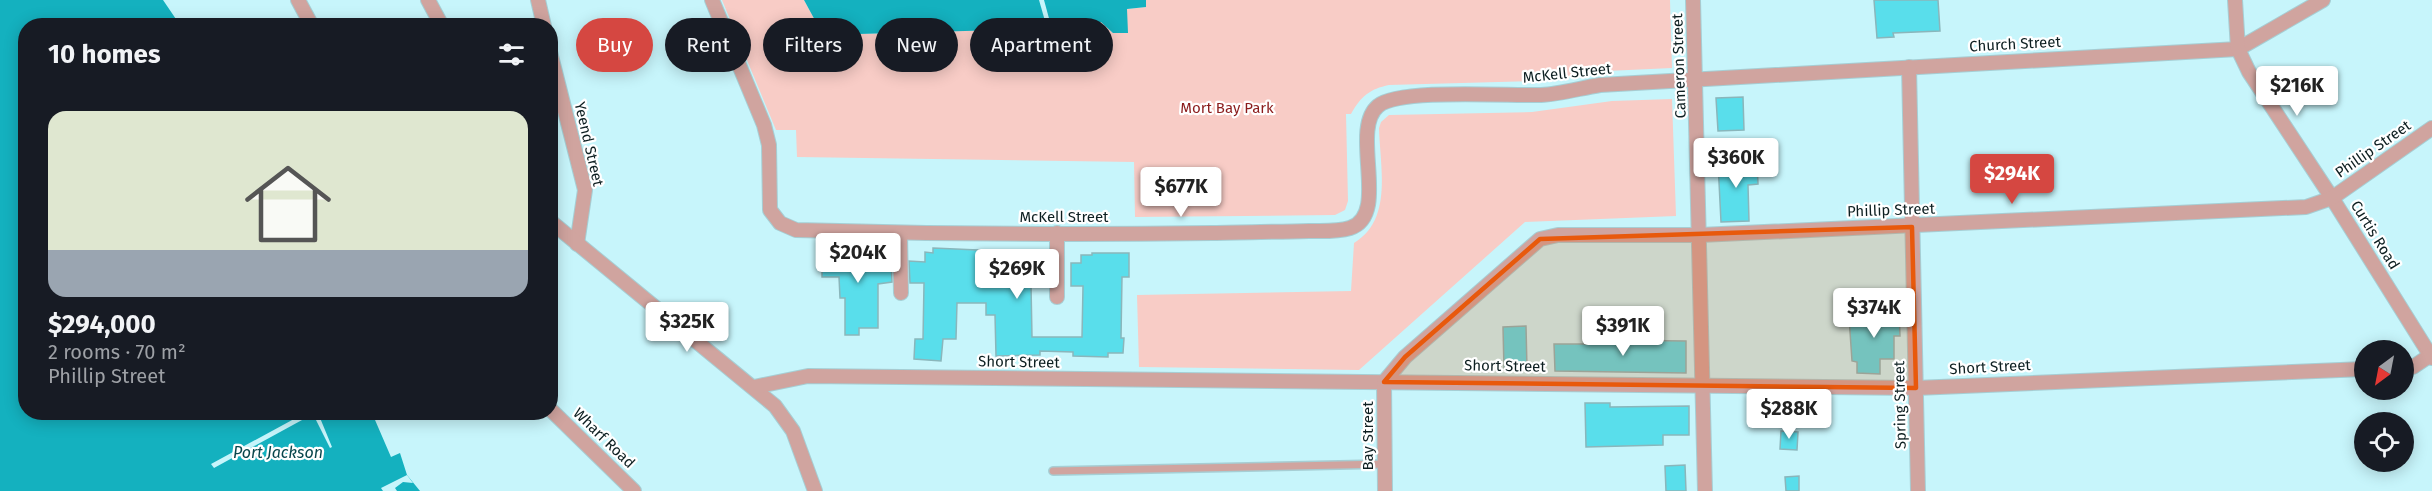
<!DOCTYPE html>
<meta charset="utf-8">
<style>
:root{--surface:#171b24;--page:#20242c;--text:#f1f3f6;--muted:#9ea1a6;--accent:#d54741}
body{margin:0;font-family:"Fira Sans",sans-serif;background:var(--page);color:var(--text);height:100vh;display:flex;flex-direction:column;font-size:22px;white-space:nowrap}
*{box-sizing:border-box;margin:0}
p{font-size:20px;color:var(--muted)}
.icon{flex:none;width:33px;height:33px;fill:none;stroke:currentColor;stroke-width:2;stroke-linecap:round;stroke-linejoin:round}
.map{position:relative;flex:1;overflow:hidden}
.sheet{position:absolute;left:18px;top:18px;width:540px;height:402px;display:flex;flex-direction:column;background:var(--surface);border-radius:24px;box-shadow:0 3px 15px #0003}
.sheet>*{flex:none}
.banner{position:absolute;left:576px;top:18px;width:570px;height:54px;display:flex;gap:12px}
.needle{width:39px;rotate:212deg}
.fabs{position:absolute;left:2354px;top:340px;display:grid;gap:12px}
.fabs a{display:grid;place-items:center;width:60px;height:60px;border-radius:50%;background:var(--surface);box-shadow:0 3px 15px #0003;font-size:30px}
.price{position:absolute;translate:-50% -51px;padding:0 14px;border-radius:6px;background:#fff;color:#222;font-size:20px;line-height:39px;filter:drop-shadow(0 2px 3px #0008)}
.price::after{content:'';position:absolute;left:50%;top:36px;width:18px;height:14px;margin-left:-9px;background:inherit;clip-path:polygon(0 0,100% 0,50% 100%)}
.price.on{background:var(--accent);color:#fff}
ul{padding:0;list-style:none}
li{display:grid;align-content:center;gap:12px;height:318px;padding:0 30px}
li span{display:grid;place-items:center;height:186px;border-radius:18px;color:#555}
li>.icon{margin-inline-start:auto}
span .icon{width:108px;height:108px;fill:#fffc;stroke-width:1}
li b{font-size:26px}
h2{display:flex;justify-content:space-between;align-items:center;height:72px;padding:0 30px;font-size:26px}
.tag{padding:0 21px;border-radius:27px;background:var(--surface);box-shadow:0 3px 15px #0003;font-size:21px;line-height:54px}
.tag.on{background:var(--accent);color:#fff}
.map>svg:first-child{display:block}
.green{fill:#f8ccc6}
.water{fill:#14b1bf}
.pier{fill:#c7f5fb}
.building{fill:#59deeb;stroke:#8ab6bb;stroke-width:1.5}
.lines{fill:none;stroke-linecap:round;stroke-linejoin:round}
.lane-casing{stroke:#a6ced4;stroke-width:10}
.street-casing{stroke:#a6ced4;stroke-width:16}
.lane{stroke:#d0a49f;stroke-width:7}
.street{stroke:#d0a49f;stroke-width:14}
.marked{fill:#e8590c;fill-opacity:0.2;stroke:#e8590c;stroke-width:4.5;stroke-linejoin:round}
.labels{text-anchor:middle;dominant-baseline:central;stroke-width:4.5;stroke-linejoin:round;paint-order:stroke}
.street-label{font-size:15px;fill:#0d1f21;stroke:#fff}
.park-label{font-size:15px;fill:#8b1c1c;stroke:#fff}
.water-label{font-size:16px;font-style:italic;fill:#08464c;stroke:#fff}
</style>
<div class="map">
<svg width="2432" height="491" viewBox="0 0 2432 491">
<rect width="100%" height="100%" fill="#c7f5fb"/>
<!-- green -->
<g class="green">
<path d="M722,0H804L823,35L1038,29L1047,35L1101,22L1113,33H1127V9L1146,7V0H1670L1672,68L1607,71L1537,81L1389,85C1370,89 1361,96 1351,114H1346L1348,201L1345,210L1335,215L1135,217L1134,162L797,157L796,130H776Z"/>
<path d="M1672,99L1676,216L1525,222L1359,370L1139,367L1137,295L1351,291L1354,243C1393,220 1380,167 1379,128L1381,122L1389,115L1532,112L1612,101Z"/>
</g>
<!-- water -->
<g class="water">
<polygon points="0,0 163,0 180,25 26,26 26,412 372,413 391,457 400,453 407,475 420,491 0,491"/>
<polygon points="804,0 1146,0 1146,7 1127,9 1128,33 1113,33 1101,22 1047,35 1038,29 823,35"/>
</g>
<!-- pier -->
<g class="pier">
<polygon points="1039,0 1044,0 1053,33 1049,35"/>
<polygon points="305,413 318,413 332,447 330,448 313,414 214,468 211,464"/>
<polygon points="407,475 413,483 403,482 395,488 397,491 383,491 381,488"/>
</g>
<!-- building -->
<g class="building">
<polygon points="1874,0 1938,0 1940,31 1893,33 1894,37 1877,38"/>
<polygon points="1743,97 1744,130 1718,131 1716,98"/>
<polygon points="1757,161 1758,184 1748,185 1749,221 1721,222 1718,162"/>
<polygon points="829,248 869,249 869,252 879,251 879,260 891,261 892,282 878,284 878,328 859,328 859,335 845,335 845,298 840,298 839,277 822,277 822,259 829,258"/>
<polygon points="933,248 1024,252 1024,256 1033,256 1033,264 1044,264 1044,286 1031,285 1032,337 1082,337 1083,286 1071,286 1071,263 1081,263 1081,255 1092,255 1092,253 1129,253 1129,277 1122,277 1121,338 1124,338 1123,353 1108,353 1108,357 1073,356 1073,352 1040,351 1040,355 996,356 995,315 986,315 986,303 957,303 956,339 943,339 941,361 914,359 915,339 923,339 924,283 910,283 909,261 925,262 925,252 933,253"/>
<polygon points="1899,309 1900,336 1894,336 1894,359 1880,359 1880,374 1857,373 1857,362 1852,361 1849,317 1872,316 1871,310"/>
<polygon points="1526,326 1527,369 1504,370 1503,327"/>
<polygon points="1611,340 1686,341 1686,373 1555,371 1554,344 1611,344"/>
<polygon points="1585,403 1610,403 1610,407 1689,406 1689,435 1663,435 1663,445 1586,447"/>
<polygon points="1781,431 1798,432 1797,450 1780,449"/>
<polygon points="1685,465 1686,491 1666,491 1665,466"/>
<polygon points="1799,476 1799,491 1786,491 1785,477"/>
</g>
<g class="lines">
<!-- lane casing -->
<g class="lane-casing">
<polyline id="lane" points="1053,471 1385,464"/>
</g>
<!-- street casing -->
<g class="street-casing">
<g id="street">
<polyline points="298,0 312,26"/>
<polyline points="428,0 442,26"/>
<polyline points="538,0 544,26"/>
<path d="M712,0L764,125L769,145L770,210L780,223L796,230C935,234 1074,235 1212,233C1244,232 1277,232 1309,231C1322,231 1337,232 1350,228C1391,215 1349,130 1378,106C1399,88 1509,96 1541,95C1560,94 1581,88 1600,85L2238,49L2323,0"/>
<polyline points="1693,0 1705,491"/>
<polyline points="2235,0 2238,49 2249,72 2332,198 2432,358"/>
<polyline points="550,52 585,190 577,244"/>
<polyline points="1909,67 1918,491"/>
<polyline points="550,221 775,406 793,431 815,491"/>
<polyline points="900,233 901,293"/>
<polyline points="1057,297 1057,233"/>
<polyline points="2403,367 2413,367 2432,354"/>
<polyline points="754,387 808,376 1916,388 2364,369"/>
<polyline points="550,409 634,491"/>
<polyline points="1385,491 1384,382 1405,357 1540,239 1558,235 1700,235 2306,207 2332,198 2432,128"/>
</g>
</g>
<!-- lane -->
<use href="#lane" class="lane"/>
<!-- street -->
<use href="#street" class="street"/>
</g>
<!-- marked area -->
<path class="marked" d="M1912,227L1916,388L1384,382L1405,357L1540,239Z"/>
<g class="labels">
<!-- street labels -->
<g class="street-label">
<text transform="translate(2015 44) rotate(-3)">Church Street</text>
<text transform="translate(1679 66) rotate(-92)">Cameron Street</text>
<text transform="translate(1567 73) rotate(-6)">McKell Street</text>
<text transform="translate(589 144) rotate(77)">Yeend Street</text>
<text transform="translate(2373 149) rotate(-35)">Phillip Street</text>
<text transform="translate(1891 210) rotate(-2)">Phillip Street</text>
<text x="1064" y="217">McKell Street</text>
<text transform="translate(2375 235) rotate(58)">Curtis Road</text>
<text transform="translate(1019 362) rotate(1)">Short Street</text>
<text transform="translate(1505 366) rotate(1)">Short Street</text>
<text transform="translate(1990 367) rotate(-3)">Short Street</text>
<text transform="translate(1900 405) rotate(-91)">Spring Street</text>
<text transform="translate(1368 436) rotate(-90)">Bay Street</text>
<text transform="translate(604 438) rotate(44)">Wharf Road</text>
</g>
<!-- park labels -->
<g class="park-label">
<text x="1227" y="108">Mort Bay Park</text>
</g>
<!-- water labels -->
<g class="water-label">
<text x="278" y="452">Port Jackson</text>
</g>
</g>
</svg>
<div class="fabs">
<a><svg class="needle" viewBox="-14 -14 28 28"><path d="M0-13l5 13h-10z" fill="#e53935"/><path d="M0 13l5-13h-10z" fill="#9ea1a6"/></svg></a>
<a><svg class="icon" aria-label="locate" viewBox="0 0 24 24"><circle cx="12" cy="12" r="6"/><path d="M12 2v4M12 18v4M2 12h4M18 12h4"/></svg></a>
</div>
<b class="price" style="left:2297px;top:117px">$216K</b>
<b class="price" style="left:1736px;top:189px">$360K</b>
<b class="price on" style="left:2012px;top:205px">$294K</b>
<b class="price" style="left:1181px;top:218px">$677K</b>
<b class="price" style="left:858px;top:284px">$204K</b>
<b class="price" style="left:1017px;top:300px">$269K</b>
<b class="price" style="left:1874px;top:339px">$374K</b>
<b class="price" style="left:687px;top:353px">$325K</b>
<b class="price" style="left:1623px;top:357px">$391K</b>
<b class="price" style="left:1789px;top:440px">$288K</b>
<div class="banner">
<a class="tag on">Buy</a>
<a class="tag">Rent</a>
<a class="tag">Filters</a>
<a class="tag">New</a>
<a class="tag">Apartment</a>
</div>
<section class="sheet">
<h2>10 homes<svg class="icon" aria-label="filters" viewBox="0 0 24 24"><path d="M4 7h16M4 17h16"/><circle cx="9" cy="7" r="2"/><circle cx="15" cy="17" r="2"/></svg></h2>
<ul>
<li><span style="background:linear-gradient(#dfe7d0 75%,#9aa5b1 0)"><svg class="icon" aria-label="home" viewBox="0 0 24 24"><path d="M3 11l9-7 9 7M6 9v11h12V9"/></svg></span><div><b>$294,000</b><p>2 rooms · 70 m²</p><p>Phillip Street</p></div></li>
</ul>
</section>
</div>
